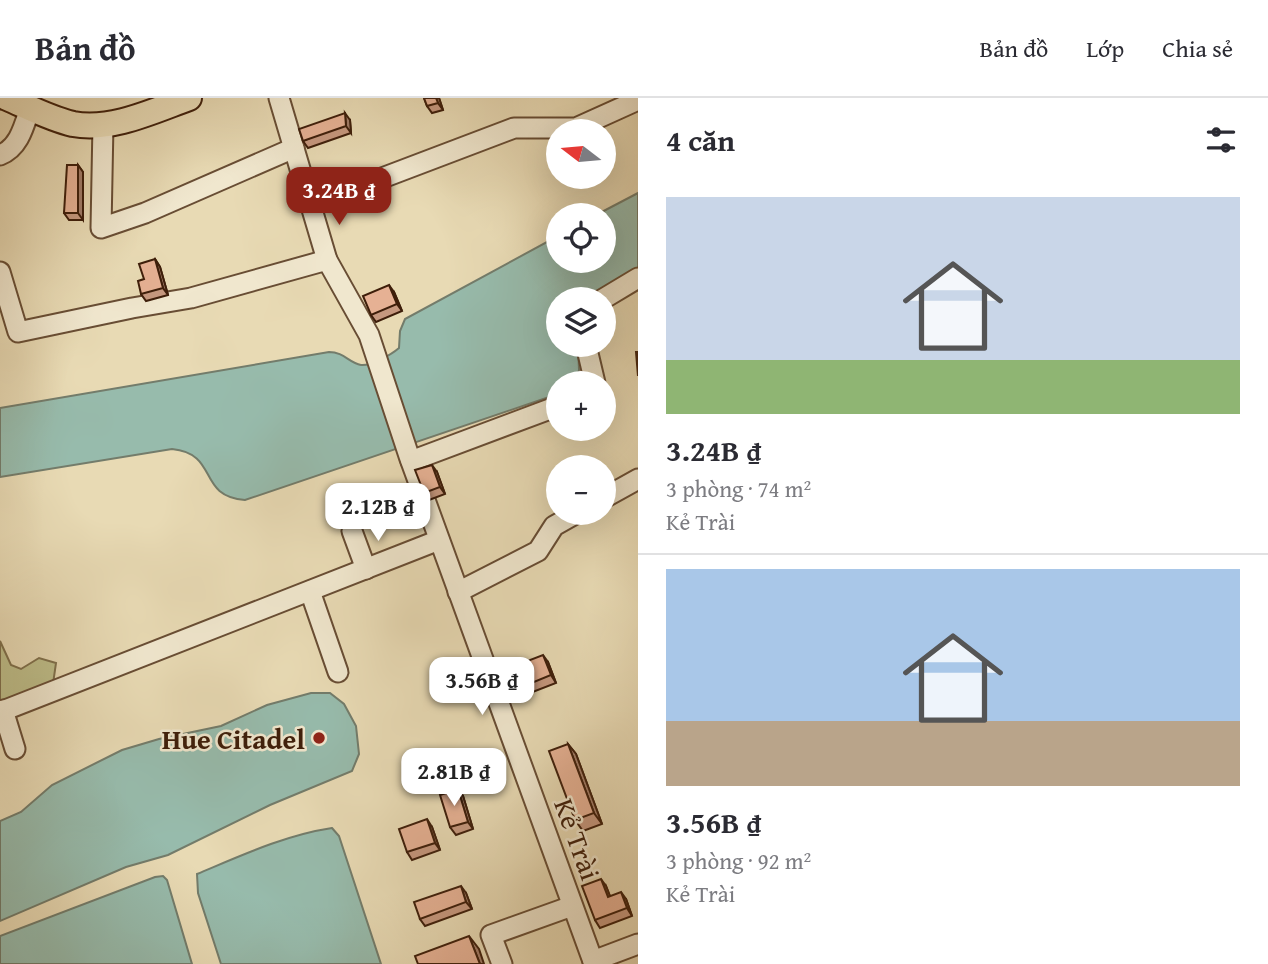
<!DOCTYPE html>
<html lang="vi">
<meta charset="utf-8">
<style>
:root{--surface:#fff;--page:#f7f7f7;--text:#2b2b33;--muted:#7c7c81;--line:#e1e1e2;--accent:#8f2418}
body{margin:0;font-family:"Gentium Book Plus",serif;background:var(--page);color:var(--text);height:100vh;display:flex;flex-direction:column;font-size:26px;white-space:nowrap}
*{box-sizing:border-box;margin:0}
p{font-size:23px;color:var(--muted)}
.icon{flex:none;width:38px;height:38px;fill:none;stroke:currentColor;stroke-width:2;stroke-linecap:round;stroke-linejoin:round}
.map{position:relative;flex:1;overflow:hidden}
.drawer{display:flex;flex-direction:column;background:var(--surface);width:630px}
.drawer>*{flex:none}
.needle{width:46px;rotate:286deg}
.controls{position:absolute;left:546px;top:21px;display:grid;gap:14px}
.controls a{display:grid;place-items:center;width:70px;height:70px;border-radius:50%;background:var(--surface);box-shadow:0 7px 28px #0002;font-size:35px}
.price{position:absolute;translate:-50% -60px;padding:0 16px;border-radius:14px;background:#fff;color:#222;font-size:23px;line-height:46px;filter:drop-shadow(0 2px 4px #0008)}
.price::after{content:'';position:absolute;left:50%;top:42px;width:21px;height:16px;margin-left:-10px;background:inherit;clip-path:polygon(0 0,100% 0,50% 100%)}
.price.current{background:var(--accent);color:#fff}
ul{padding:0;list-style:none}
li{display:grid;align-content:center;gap:14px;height:371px;padding:0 28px}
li+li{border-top:2px solid var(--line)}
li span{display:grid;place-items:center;height:217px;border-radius:0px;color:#555}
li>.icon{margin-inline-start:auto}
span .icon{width:126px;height:126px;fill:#fffc;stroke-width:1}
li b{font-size:30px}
h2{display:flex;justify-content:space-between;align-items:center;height:84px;padding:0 28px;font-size:30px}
header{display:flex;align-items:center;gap:42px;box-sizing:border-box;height:98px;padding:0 35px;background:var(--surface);border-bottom:2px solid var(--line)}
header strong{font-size:33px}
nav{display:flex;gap:38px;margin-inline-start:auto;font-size:24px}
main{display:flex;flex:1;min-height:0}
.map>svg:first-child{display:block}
.green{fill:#bdbd89;stroke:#7e6e4a;stroke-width:2}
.water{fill:#97bbac;stroke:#737c6b;stroke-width:2}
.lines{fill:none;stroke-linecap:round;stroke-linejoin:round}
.minor-casing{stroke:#684d34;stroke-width:23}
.major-casing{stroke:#3e1e0a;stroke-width:28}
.minor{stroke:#f0e7ce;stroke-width:19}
.major{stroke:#e8dab4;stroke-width:24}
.wall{fill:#c6987f;stroke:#3e1e0a;stroke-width:2}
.shaded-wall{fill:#a17c68;stroke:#3e1e0a;stroke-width:2}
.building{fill:#e6b194;stroke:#3e1e0a;stroke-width:2}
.poi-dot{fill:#8f2418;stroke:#f0e7ce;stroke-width:2.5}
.labels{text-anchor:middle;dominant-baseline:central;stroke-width:5;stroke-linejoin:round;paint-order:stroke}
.poi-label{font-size:28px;font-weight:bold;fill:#3e1e0a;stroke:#f0e7ce;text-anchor:end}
.street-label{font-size:28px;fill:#3e1e0a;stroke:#f0e7ce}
</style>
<header>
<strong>Bản đồ</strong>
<nav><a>Bản đồ</a><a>Lớp</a><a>Chia sẻ</a></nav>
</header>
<main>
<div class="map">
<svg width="638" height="866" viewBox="0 0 638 866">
<rect width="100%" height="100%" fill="#e8dab4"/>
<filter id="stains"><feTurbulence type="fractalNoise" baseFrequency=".00286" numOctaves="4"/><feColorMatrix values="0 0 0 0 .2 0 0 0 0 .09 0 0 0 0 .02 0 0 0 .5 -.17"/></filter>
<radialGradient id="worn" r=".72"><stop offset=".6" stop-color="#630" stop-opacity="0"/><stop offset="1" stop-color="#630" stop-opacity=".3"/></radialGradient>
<!-- green -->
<polygon class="green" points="0,543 11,567 21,571 39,560 56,565 53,586 0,626"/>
<!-- water -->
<g class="water">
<path d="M638,95V172L593,201H558V247H578L579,272L575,285H558V296L245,402C196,398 220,356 172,351L0,379V310L329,254C344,254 349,265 361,267C372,268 392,256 399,250L400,233L405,221L558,138V163H604V117H596Z"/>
<polygon points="311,595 330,595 344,606 356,628 359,656 352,673 270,707 168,757 126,769 0,823 0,723 21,714 52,687 122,652 159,641 221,628 267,607"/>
<path d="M332,730L339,738L381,866H221L198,795L197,776C240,758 285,737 332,730Z"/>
<polygon points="163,778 167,782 192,866 0,866 0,838 155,779"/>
</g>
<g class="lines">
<!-- minor casing -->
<g class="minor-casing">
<g id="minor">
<polyline points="279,0 327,162 369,237 409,358 594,866"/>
<polyline points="103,26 101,130 145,115 294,50"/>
<path d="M0,57C19,50 24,28 30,10"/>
<polyline points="311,107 514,30 576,30 638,2"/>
<polyline points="0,174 18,234 132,210 191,200 327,162"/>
<polyline points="603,201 638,180"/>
<polyline points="586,247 595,285"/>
<polyline points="411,363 558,308"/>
<polyline points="604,400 638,381"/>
<polyline points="352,433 366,471"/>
<polyline points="310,493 338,574"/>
<polyline points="458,494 538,453 554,428 577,415"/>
<polyline points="3,612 15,651"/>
<polyline points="0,614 439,442"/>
<polyline points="593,863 638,846"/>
<polyline points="502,866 491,837 572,808"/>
</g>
</g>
<!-- major casing -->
<g class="major-casing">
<path id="major" d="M7,0C28,9 51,21 73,26C112,33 153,13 189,0"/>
</g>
<!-- minor -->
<use href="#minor" class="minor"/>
<!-- major -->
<use href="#major" class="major"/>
</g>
<!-- wall -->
<g class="wall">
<polygon points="424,0 439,0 443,12 432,15 427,8"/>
<polygon points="350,22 351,35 308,50 303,43"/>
<polygon points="78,67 83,74 83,122 69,122 64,115"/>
<polygon points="155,161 160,169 168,197 146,203 141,196 144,181"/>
<polygon points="394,194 402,213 376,224 371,217"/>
<polygon points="437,374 445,396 429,402 424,395"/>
<polygon points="548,564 556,585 512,602 507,595"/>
<polygon points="568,646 576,656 602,726 583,733 575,722"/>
<polygon points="458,691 463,698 473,731 456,737 450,729"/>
<polygon points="432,729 440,752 412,762 407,754"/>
<polygon points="606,788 610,798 626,801 632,818 600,830 595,822"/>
<polygon points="466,795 472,811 425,828 420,821"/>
</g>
<!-- shaded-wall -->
<g class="shaded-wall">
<polygon points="436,0 439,0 443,12 438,5"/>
<polygon points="345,15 350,22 351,35 346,28"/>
<polygon points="78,67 83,74 83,122 78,115"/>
<polygon points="155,161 160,169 168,197 163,190"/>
<polygon points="389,187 394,194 402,213 397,206"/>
<polygon points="432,367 437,374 445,396 440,389"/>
<polygon points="543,557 548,564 556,585 551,577"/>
<polygon points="568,646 576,656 602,726 594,715"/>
<polygon points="458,691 463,698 473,731 468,724"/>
<polygon points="427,721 432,729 440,752 435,745"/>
<polygon points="601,781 606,788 613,806 608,799"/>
<polygon points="461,788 466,795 472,811 466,804"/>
<polygon points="621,794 626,801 632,818 627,810"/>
<polygon points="469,838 479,851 484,866 480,866"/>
</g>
<!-- building -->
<g class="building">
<polygon points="424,0 436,0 438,5 427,8"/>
<polygon points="345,15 346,28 303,43 299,31"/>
<polygon points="67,67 78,67 78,115 64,115"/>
<polygon points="155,161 163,190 141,196 138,183 144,181 139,166"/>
<polygon points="389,187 397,206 371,217 363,198"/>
<polygon points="636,254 638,254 638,278"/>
<polygon points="432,367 440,389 424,395 415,372"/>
<polygon points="543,557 551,577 507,595 499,574"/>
<polygon points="568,646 594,715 575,722 549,653"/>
<polygon points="458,691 468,724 450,729 440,697"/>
<polygon points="427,721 435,745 407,754 399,731"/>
<polygon points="601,781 608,799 621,794 627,810 595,822 582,788"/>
<polygon points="461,788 466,804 420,821 414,804"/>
<polygon points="469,838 480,866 418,866 415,858"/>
</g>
<!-- markers -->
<circle class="poi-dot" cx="319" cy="640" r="7"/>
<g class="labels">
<!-- poi labels -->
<g class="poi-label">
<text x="305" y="640">Hue Citadel</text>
</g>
<!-- street labels -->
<g class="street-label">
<text transform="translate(578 741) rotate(70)">Kẻ Trài</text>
</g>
</g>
<rect width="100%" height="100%" filter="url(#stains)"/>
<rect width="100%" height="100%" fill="url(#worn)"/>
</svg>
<div class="controls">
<a><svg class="needle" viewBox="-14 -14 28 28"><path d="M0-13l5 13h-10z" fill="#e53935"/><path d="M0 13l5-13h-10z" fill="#7c7c81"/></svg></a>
<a><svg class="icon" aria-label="locate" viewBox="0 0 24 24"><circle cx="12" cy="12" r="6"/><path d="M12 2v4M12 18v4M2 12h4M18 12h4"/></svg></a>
<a><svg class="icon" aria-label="layers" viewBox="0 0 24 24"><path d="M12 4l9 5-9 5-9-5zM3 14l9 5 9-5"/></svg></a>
<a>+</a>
<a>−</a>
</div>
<b class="price current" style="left:339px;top:129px">3.24B ₫</b>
<b class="price" style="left:378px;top:445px">2.12B ₫</b>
<b class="price" style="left:482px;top:619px">3.56B ₫</b>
<b class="price" style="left:454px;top:710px">2.81B ₫</b>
</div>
<section class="drawer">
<h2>4 căn<svg class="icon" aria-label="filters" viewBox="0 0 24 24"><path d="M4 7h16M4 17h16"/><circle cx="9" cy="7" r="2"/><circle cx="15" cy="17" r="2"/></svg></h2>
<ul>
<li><span style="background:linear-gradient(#c9d6e8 75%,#8fb573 0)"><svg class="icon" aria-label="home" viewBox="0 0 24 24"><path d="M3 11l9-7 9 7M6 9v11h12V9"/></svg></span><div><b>3.24B ₫</b><p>3 phòng · 74 m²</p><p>Kẻ Trài</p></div></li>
<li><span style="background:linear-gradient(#a9c7e8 70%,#b9a48a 0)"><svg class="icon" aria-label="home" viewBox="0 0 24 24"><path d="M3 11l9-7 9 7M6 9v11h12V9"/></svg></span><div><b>3.56B ₫</b><p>3 phòng · 92 m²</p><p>Kẻ Trài</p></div></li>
</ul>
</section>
</main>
